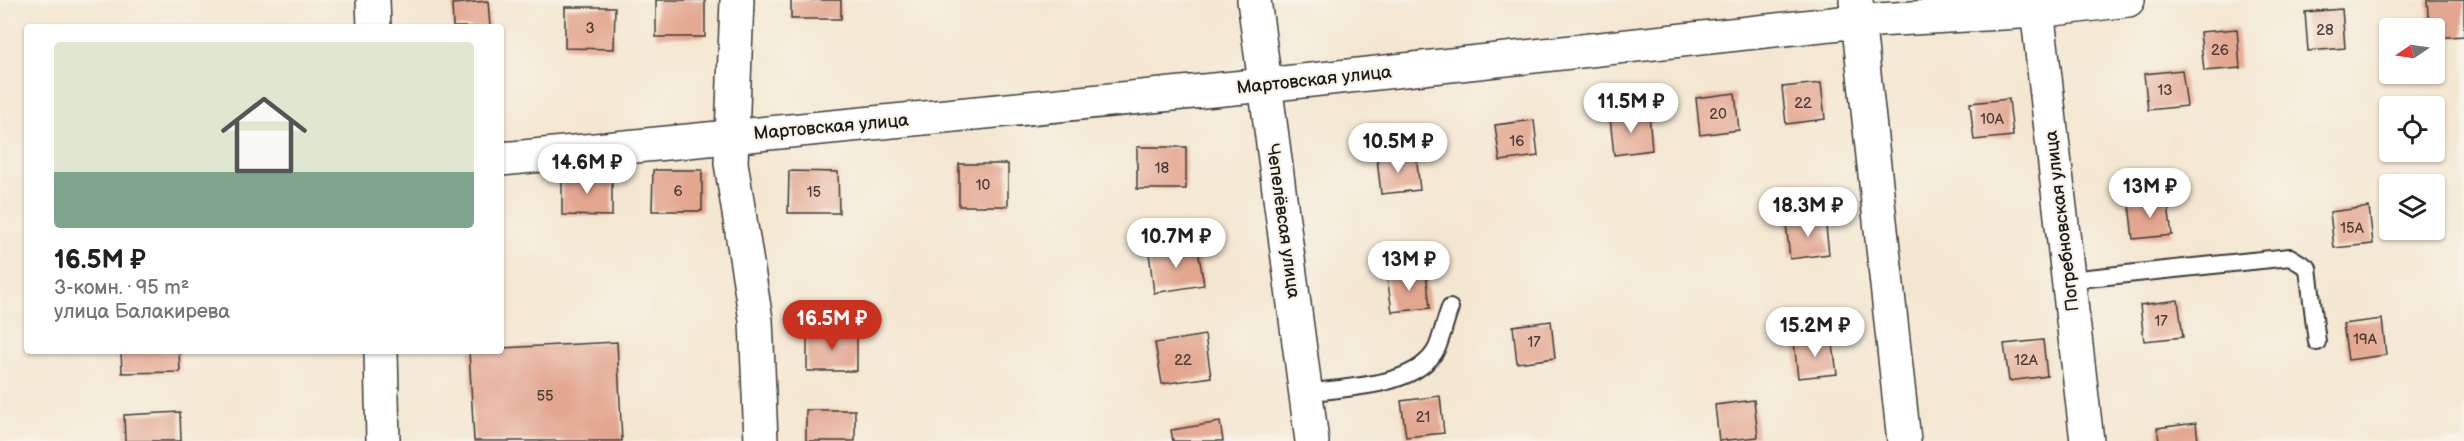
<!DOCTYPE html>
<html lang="ru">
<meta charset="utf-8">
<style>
:root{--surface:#fff;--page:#f2f2f2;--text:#202124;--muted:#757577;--line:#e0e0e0;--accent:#c8321e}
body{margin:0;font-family:"Balsamiq Sans",sans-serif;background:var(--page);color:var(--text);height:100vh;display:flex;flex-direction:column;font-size:22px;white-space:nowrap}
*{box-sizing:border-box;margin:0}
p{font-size:20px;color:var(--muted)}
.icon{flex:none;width:33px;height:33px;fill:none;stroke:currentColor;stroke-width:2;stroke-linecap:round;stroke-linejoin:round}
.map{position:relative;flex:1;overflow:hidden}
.panel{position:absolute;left:24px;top:24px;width:480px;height:330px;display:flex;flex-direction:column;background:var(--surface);border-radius:6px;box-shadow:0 2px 4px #0004}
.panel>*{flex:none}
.needle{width:39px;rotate:257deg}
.controls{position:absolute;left:2379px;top:18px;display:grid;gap:12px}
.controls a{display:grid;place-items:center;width:66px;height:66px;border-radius:6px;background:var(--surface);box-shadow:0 2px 4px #0004;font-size:30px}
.price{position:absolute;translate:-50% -51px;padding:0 14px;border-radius:21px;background:#fff;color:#222;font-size:20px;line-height:39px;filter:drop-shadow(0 2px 3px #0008)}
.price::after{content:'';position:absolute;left:50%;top:36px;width:18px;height:14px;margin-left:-9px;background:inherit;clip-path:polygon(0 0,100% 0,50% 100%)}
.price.active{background:var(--accent);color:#fff}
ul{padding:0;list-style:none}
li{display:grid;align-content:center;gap:12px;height:318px;padding:0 30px}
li+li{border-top:2px solid var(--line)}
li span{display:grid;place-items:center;height:186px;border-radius:6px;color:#555}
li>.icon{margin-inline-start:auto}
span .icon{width:108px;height:108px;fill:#fffc;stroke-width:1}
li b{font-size:26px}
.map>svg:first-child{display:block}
.building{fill:#e3a68f}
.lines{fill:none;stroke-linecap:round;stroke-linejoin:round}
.service-casing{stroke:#3c3a37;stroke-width:20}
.minor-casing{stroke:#3c3a37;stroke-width:36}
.service{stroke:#fff;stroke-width:16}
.minor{stroke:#fff;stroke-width:33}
.labels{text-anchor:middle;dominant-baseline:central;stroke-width:4.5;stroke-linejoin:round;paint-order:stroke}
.number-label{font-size:15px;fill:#4e3e39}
.street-label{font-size:18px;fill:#1c1c1c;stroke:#f7f3e8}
</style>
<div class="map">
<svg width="2464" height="441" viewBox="0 0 2464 441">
<rect width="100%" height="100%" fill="#f7f3e8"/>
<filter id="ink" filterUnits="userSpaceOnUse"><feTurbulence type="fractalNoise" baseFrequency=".0167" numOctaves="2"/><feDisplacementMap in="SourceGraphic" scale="12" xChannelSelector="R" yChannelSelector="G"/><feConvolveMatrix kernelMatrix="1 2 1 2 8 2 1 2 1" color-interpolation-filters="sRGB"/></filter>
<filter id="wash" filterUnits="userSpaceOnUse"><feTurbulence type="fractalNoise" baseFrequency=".008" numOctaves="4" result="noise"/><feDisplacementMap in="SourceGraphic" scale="24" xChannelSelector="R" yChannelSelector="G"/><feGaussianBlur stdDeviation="1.35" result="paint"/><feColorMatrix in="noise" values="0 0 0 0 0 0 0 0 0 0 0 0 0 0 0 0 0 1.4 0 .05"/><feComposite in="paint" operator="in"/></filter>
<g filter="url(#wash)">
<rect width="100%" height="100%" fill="#f4e7d1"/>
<g id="blocks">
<!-- building -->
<g class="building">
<rect x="656" y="0" width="49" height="37"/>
<rect x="791" y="0" width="50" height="19"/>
<polygon points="2427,0 2464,0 2464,36 2434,38 2434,28 2429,28"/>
<polygon points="488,1 490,27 453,27 452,4"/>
<polygon points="565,7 615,7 614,49 565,48"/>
<polygon points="2342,9 2345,48 2308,51 2305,12"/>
<polygon points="2237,29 2240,68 2204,71 2200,32"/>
<polygon points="2182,70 2187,106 2148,110 2144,74"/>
<polygon points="1821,83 1825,119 1786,124 1782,87"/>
<polygon points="1735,93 1739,130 1700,135 1696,98"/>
<polygon points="2009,99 2013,136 1974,140 1970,103"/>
<polygon points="1649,113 1652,150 1614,155 1610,118"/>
<polygon points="1534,120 1538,156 1500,161 1495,125"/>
<rect x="1137" y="147" width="49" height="42"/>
<polygon points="1416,154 1420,190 1381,194 1377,158"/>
<rect x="959" y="164" width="49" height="42"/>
<polygon points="653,170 702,170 702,211 652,211"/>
<polygon points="789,171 838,172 839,213 788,213"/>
<polygon points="562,174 612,174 612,216 562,215"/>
<polygon points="2167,198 2172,235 2133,239 2129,203"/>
<polygon points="2369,207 2373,244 2334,248 2330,212"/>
<polygon points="1825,218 1829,254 1790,259 1786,223"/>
<polygon points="1197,244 1204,285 1154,293 1149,252"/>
<polygon points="1426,272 1430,308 1392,312 1387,276"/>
<polygon points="2178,300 2183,337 2144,341 2140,305"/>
<polygon points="2382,319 2386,355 2348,360 2343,324"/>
<polygon points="1551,321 1555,358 1517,363 1513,326"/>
<rect x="807" y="330" width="50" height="41"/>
<polygon points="1205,335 1211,377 1162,384 1155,343"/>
<polygon points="1832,337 1837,374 1798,378 1794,342"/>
<polygon points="2043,340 2047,376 2009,381 2004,344"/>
<polygon points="617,342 622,441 474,441 469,351 501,351 501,348"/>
<polygon points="121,351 179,351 180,372 122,373"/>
<polygon points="1440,396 1444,433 1406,437 1401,401"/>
<polygon points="1754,400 1758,437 1719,441 1715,405"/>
<rect x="806" y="410" width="49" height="31"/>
<polygon points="180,412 181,441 125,441 124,415"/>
<polygon points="1220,422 1223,441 1173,441 1171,430"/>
<polygon points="2196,423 2198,441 2159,441 2157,428"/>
</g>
</g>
</g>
<g filter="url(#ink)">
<use href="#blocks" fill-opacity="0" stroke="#3c3a37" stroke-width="1.5"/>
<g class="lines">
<!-- service casing -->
<g class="service-casing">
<g id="service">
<polyline points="2069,280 2290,257 2308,268 2317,342"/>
<path d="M1306,393C1344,387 1417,388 1437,348C1442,336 1445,321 1450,308"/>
</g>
</g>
<!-- minor casing -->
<g class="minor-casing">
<g id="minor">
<polyline points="373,0 374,27"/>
<polyline points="737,0 731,163 756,320 761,441"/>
<polyline points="1254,0 1312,441"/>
<polyline points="1856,0 1904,441"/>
<polyline points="2036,0 2087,441"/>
<polyline points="501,159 1265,85 1859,21 2037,11 2128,0"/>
<polyline points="381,351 383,441"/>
</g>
</g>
<!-- service -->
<use href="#service" class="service"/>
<!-- minor -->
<use href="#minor" class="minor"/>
</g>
</g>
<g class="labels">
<!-- number labels -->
<g class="number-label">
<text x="590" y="28">3</text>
<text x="2325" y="30">28</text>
<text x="2220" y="50">26</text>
<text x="2165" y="90">13</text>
<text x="1803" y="103">22</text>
<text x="1718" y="114">20</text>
<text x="1992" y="119">10А</text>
<text x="1517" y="141">16</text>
<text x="1162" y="168">18</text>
<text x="983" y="185">10</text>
<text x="678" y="191">6</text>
<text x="814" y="192">15</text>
<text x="2352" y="228">15А</text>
<text x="2161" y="321">17</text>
<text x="2365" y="339">19А</text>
<text x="1534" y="342">17</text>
<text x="1183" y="360">22</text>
<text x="2026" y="360">12А</text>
<text x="545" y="396">55</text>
<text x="1423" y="417">21</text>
</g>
<!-- street labels -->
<g class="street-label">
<text transform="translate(1314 80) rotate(-6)">Мартовская улица</text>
<text transform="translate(831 127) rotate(-5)">Мартовская улица</text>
<text transform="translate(1283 221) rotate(82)">Чепелёвсая улица</text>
<text transform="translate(2062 221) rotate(-97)">Погребновская улица</text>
</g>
</g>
</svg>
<div class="controls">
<a><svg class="needle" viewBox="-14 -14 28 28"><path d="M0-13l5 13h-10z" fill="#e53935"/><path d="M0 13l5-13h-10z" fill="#757577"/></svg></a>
<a><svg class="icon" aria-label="locate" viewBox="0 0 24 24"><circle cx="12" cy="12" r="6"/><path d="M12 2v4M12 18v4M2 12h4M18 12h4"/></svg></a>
<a><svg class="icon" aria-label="layers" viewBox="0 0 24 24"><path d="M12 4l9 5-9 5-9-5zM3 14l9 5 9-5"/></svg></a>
</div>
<b class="price" style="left:1631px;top:134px">11.5M ₽</b>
<b class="price" style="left:1398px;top:174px">10.5M ₽</b>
<b class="price" style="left:587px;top:195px">14.6M ₽</b>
<b class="price" style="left:2150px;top:219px">13M ₽</b>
<b class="price" style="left:1808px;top:238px">18.3M ₽</b>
<b class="price" style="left:1176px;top:269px">10.7M ₽</b>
<b class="price" style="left:1409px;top:292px">13M ₽</b>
<b class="price active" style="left:832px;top:351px">16.5M ₽</b>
<b class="price" style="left:1815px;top:358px">15.2M ₽</b>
<section class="panel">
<ul>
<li><span style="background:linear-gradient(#dfe7d0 70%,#7fa58c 0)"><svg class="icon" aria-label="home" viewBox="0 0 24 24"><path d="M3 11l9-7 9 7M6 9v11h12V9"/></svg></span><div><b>16.5M ₽</b><p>3-комн. · 95 m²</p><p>улица Балакирева</p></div></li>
</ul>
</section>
</div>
